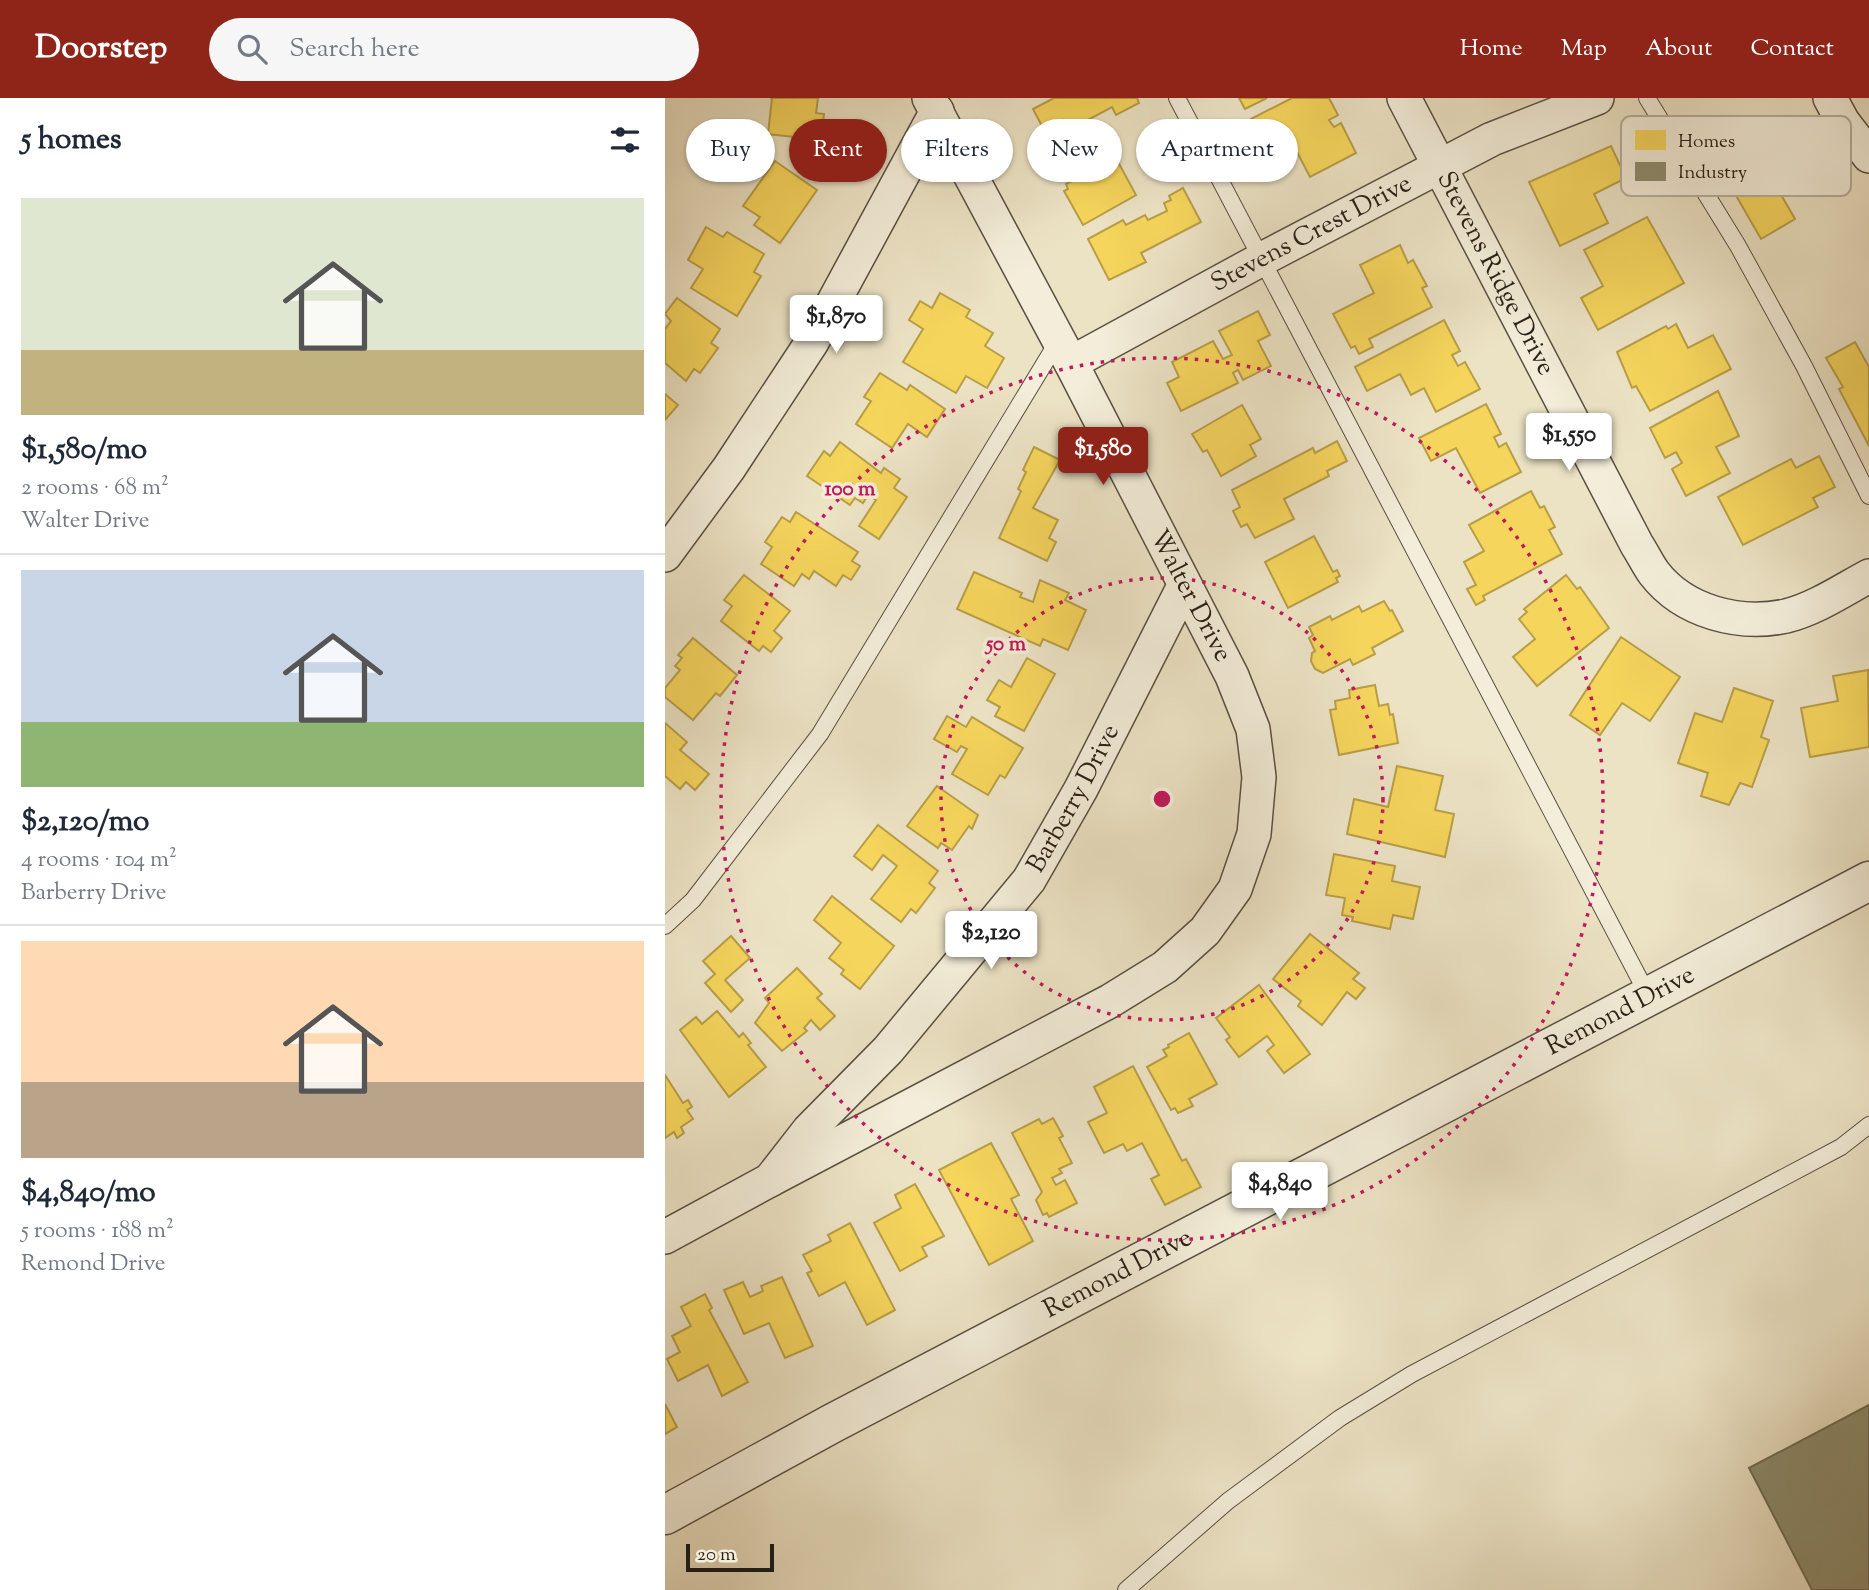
<!DOCTYPE html>
<meta charset="utf-8">
<style>
:root{--surface:#fff;--page:#f6f6f7;--text:#1f2937;--muted:#747a83;--line:#e0e1e3;--accent:#8f2418}
body{margin:0;font-family:"Sorts Mill Goudy",serif;background:var(--page);color:var(--text);height:100vh;display:flex;flex-direction:column;font-size:26px;white-space:nowrap}
*{box-sizing:border-box;margin:0}
p{font-size:23px;color:var(--muted)}
.icon{flex:none;width:38px;height:38px;fill:none;stroke:currentColor;stroke-width:2;stroke-linecap:round;stroke-linejoin:round}
.map{position:relative;flex:1;overflow:hidden}
.details{display:flex;flex-direction:column;background:var(--surface);width:665px}
.details>*{flex:none}
.guide{position:absolute;left:21px;top:21px;width:665px;height:63px;display:flex;gap:14px}
.scale{position:absolute;left:21px;bottom:18px;width:88px;box-sizing:border-box;padding-left:7px;border:4px solid #281f16;border-top:0;font-size:19px;line-height:24px;white-space:nowrap;color:#281f16;-webkit-text-stroke:5px #f3edd9;paint-order:stroke}
.price{position:absolute;translate:-50% -60px;padding:0 16px;border-radius:7px;background:#fff;color:#222;font-size:23px;line-height:46px;filter:drop-shadow(0 2px 4px #0008)}
.price::after{content:'';position:absolute;left:50%;top:42px;width:21px;height:16px;margin-left:-10px;background:inherit;clip-path:polygon(0 0,100% 0,50% 100%)}
.price.current{background:var(--accent);color:#fff}
ul{padding:0;list-style:none}
li{display:grid;align-content:center;gap:14px;height:371px;padding:0 21px}
li+li{border-top:2px solid var(--line)}
li span{display:grid;place-items:center;height:217px;border-radius:0px;color:#555}
li>.icon{margin-inline-start:auto}
span .icon{width:126px;height:126px;fill:#fffc;stroke-width:1}
li b{font-size:30px}
h2{display:flex;justify-content:space-between;align-items:center;height:84px;padding:0 21px;font-size:30px}
.pill{padding:0 24px;border-radius:32px;background:var(--surface);box-shadow:0 2px 5px #0004;font-size:24px;line-height:63px}
.pill.current{background:var(--accent);color:#fff}
header{display:flex;align-items:center;gap:42px;box-sizing:border-box;height:98px;padding:0 35px;background:var(--accent);color:#fff}
header strong{font-size:33px}
nav{display:flex;gap:38px;margin-inline-start:auto;font-size:24px}
.search{width:490px;height:63px;background:var(--page);display:flex;align-items:center;gap:18px;box-sizing:border-box;padding:0 24px;border-radius:38px;color:var(--muted);font-size:26px}
main{display:flex;flex:1;min-height:0}
.map>svg:first-child{display:block}
.homes{fill:#f6d55c;stroke:#b89e47;stroke-width:2}
.industry{fill:#8c8c6e;stroke:#6e6b54;stroke-width:2}
.lines{fill:none;stroke-linecap:round;stroke-linejoin:round}
.service-casing{stroke:#595042;stroke-width:18}
.minor-casing{stroke:#595042;stroke-width:36}
.tertiary-casing{stroke:#595042;stroke-width:41}
.service{stroke:#f3edd9;stroke-width:16}
.minor{stroke:#f3edd9;stroke-width:33}
.tertiary{stroke:#f3edd9;stroke-width:38}
.ring{fill:none;stroke:#c2185b;stroke-width:3.5;stroke-dasharray:3.5 7}
.labels{text-anchor:middle;dominant-baseline:central;stroke-width:7;stroke-linejoin:round;paint-order:stroke}
.street-label{font-size:26px;fill:#281f16;stroke:#f3edd9}
.key{fill:#f3edd9;stroke:#b6af9e;stroke-width:2}
.key-label{font-size:19px;fill:#281f16}
.centre{fill:#c2185b;stroke:#f3edd9;stroke-width:3.5}
.ring-label{font-size:21px;text-anchor:middle;font-weight:bold;fill:#c2185b;stroke:#f3edd9;stroke-width:7;stroke-linejoin:round;paint-order:stroke}
</style>
<header>
<strong>Doorstep</strong>
<div class="search"><svg class="icon" aria-label="search" viewBox="0 0 24 24"><circle cx="10" cy="10" r="6"/><path d="M15 15l6 6"/></svg>Search here</div>
<nav><a>Home</a><a>Map</a><a>About</a><a>Contact</a></nav>
</header>
<main>
<section class="details">
<h2>5 homes<svg class="icon" aria-label="filters" viewBox="0 0 24 24"><path d="M4 7h16M4 17h16"/><circle cx="9" cy="7" r="2"/><circle cx="15" cy="17" r="2"/></svg></h2>
<ul>
<li><span style="background:linear-gradient(#dfe7d0 70%,#c2b280 0)"><svg class="icon" aria-label="home" viewBox="0 0 24 24"><path d="M3 11l9-7 9 7M6 9v11h12V9"/></svg></span><div><b>$1,580/mo</b><p>2 rooms · 68 m²</p><p>Walter Drive</p></div></li>
<li><span style="background:linear-gradient(#c9d6e8 70%,#8fb573 0)"><svg class="icon" aria-label="home" viewBox="0 0 24 24"><path d="M3 11l9-7 9 7M6 9v11h12V9"/></svg></span><div><b>$2,120/mo</b><p>4 rooms · 104 m²</p><p>Barberry Drive</p></div></li>
<li><span style="background:linear-gradient(#ffd9b3 65%,#b9a48a 0)"><svg class="icon" aria-label="home" viewBox="0 0 24 24"><path d="M3 11l9-7 9 7M6 9v11h12V9"/></svg></span><div><b>$4,840/mo</b><p>5 rooms · 188 m²</p><p>Remond Drive</p></div></li>
</ul>
</section>
<div class="map">
<svg width="1204" height="1492" viewBox="0 0 1204 1492">
<rect width="100%" height="100%" fill="#ece3c5"/>
<filter id="stains"><feTurbulence type="fractalNoise" baseFrequency=".00286" numOctaves="4"/><feColorMatrix values="0 0 0 0 .2 0 0 0 0 .09 0 0 0 0 .02 0 0 0 .5 -.17"/></filter>
<radialGradient id="worn" r=".72"><stop offset=".6" stop-color="#630" stop-opacity="0"/><stop offset="1" stop-color="#630" stop-opacity=".3"/></radialGradient>
<!-- homes -->
<g class="homes">
<polygon points="105,0 153,0 151,15 159,16 156,42 103,36 107,0"/>
<polygon points="389,0 472,0 474,5 451,17 447,9 404,32 410,43 404,46 406,49 392,57 368,11"/>
<polygon points="574,0 602,0 580,11"/>
<polygon points="627,0 664,0 673,17 664,22 669,29 676,25 691,55 645,79 622,35 599,46 586,21"/>
<polygon points="1111,26 1138,72 1111,88 1130,121 1096,141 1050,61 1072,48 1070,44 1093,31 1095,35"/>
<polygon points="946,48 961,80 929,96 943,125 895,148 864,84"/>
<polygon points="433,53 440,66 451,60 471,97 418,127 399,93 403,91 401,86 409,82 407,78 411,75 406,67"/>
<polygon points="110,63 152,92 115,145 89,127 95,119 78,108"/>
<polygon points="518,90 536,124 476,155 481,164 444,182 423,141 458,122 461,127 480,117 483,122 502,113 499,105 506,102 504,98"/>
<polygon points="982,119 1019,185 933,232 916,200 938,188 919,152"/>
<polygon points="41,129 58,139 62,134 99,156 89,174 96,178 72,218 26,190 38,171 23,162"/>
<polygon points="735,147 743,165 748,162 762,188 757,190 767,209 704,241 708,249 694,256 690,248 686,250 668,216 709,195 695,167"/>
<polygon points="275,195 305,212 301,219 328,235 320,248 339,260 322,290 301,278 291,295 238,264 258,231 244,222 255,203 267,210"/>
<polygon points="12,200 55,231 46,245 53,250 35,275 29,271 21,283 0,265 0,231 6,223 0,216"/>
<polygon points="593,213 605,237 593,243 606,268 578,282 573,272 568,275 573,285 516,313 502,285 514,279 507,264 548,243 558,261 567,257 554,233"/>
<polygon points="779,222 795,253 787,257 793,268 800,264 815,291 771,314 759,290 746,297 735,276 702,293 690,269"/>
<polygon points="1011,226 1023,250 1048,237 1066,271 985,313 971,288 967,290 952,254 1001,228 1003,231"/>
<polygon points="1190,244 1204,269 1204,348 1174,291 1178,289 1161,260"/>
<polygon points="215,275 242,292 245,287 280,311 262,339 243,326 227,350 191,326 206,303 199,299"/>
<polygon points="1053,293 1074,338 1051,349 1065,375 1021,398 1007,371 1017,365 1011,354 1000,360 985,330"/>
<polygon points="0,296 13,307 0,322"/>
<polygon points="821,306 836,336 829,339 834,349 841,345 856,374 815,395 791,350 766,363 754,340"/>
<polygon points="577,307 596,341 585,347 591,358 556,378 542,352 538,354 527,336"/>
<polygon points="672,343 682,363 662,373 664,378 619,401 629,421 590,440 582,426 576,429 568,413 575,409 567,392 648,350 650,355"/>
<polygon points="175,344 216,375 219,370 235,381 229,390 242,399 214,441 194,428 211,402 203,397 198,405 190,400 185,407 142,378 159,353 165,358"/>
<polygon points="369,349 395,362 368,410 393,422 384,440 391,444 382,463 334,440 356,393 353,391 361,374 358,372"/>
<polygon points="1154,358 1170,389 1148,400 1153,409 1078,447 1053,399 1126,361 1131,370"/>
<polygon points="866,393 875,410 879,408 890,429 884,432 897,456 818,498 820,502 811,507 802,491 811,487 799,464 819,453 804,427"/>
<polygon points="131,414 193,454 187,463 195,468 186,482 178,477 171,488 149,473 144,481 137,476 129,488 96,466 107,449 100,444 117,419 125,424"/>
<polygon points="649,438 668,474 672,472 675,478 671,480 673,484 623,510 600,464"/>
<polygon points="309,474 357,495 355,499 368,504 375,482 404,495 400,502 421,512 403,552 378,541 375,548 292,511"/>
<polygon points="79,477 125,513 109,533 117,540 106,554 98,548 94,553 56,523 67,508 59,502"/>
<polygon points="901,477 912,491 915,489 944,530 872,588 848,559 870,541 854,521 862,514 859,511"/>
<polygon points="719,503 725,513 727,512 738,533 707,550 710,556 688,567 685,561 658,575 650,571 646,563 647,555 650,553 644,540 648,537 644,529 665,518 667,522 694,508 697,514"/>
<polygon points="956,539 1015,579 985,623 957,605 935,637 905,617"/>
<polygon points="28,540 72,577 55,598 51,595 28,622 0,599 0,590 15,572 10,568 17,560 13,557"/>
<polygon points="362,560 390,576 359,633 330,618 335,609 322,602 334,582 346,589"/>
<polygon points="1203,572 1204,649 1145,659 1136,610 1173,603 1168,578"/>
<polygon points="710,587 714,608 723,606 725,617 728,616 733,645 674,657 665,612 671,611 670,603 685,600 684,592"/>
<polygon points="1069,590 1108,603 1096,639 1104,642 1087,689 1075,685 1064,707 1036,698 1043,675 1013,665 1030,615 1057,624"/>
<polygon points="282,618 301,629 307,619 358,650 340,680 335,677 323,697 287,676 302,651 296,648 292,654 269,641"/>
<polygon points="0,625 22,644 15,652 44,676 30,692 21,684 15,691 0,678"/>
<polygon points="732,668 778,678 770,712 789,716 780,759 682,736 689,701 723,709"/>
<polygon points="272,688 313,717 307,731 304,728 287,752 276,745 273,750 242,728"/>
<polygon points="213,727 273,773 264,785 270,790 251,815 246,811 236,824 206,801 232,768 218,757 207,772 189,758"/>
<polygon points="669,756 730,768 727,783 755,789 748,821 728,817 725,831 687,823 688,819 677,817 680,800 661,797"/>
<polygon points="167,798 229,848 195,891 176,876 179,872 164,860 176,845 149,822"/>
<polygon points="645,836 694,875 688,881 700,890 691,901 682,894 657,927 633,908 636,903 608,881"/>
<polygon points="66,838 85,860 60,882 78,902 66,914 40,885 50,876 38,863"/>
<polygon points="132,870 157,896 152,900 170,918 155,932 146,922 139,930 142,933 117,953 90,925 104,905 100,900"/>
<polygon points="594,887 645,956 619,975 602,953 609,947 602,938 574,959 561,942 565,939 551,920"/>
<polygon points="52,913 74,939 78,935 86,945 83,947 101,969 64,999 15,932 31,919 37,926"/>
<polygon points="524,935 552,986 524,1001 528,1008 513,1015 510,1010 506,1012 482,969 502,958 498,952 504,949 503,947"/>
<polygon points="468,968 517,1063 521,1061 536,1089 500,1107 486,1081 494,1077 477,1045 462,1053 458,1046 439,1055 423,1024 442,1015 429,989"/>
<polygon points="0,977 18,1005 23,1002 27,1009 22,1012 28,1021 16,1029 19,1035 12,1040 9,1034 0,1040"/>
<polygon points="388,1020 398,1038 394,1040 407,1065 394,1071 397,1075 387,1080 391,1087 400,1082 412,1105 384,1119 382,1115 378,1117 371,1102 377,1094 347,1035 374,1021 377,1026"/>
<polygon points="326,1045 354,1097 346,1101 368,1143 324,1167 274,1072"/>
<polygon points="250,1086 279,1138 257,1149 262,1158 235,1173 209,1125 236,1110 230,1097"/>
<polygon points="185,1125 230,1212 202,1227 180,1184 154,1198 142,1175 147,1173 138,1157 166,1143 163,1137"/>
<polygon points="117,1179 148,1248 120,1260 104,1225 79,1236 59,1192 78,1184 85,1199 98,1193 96,1188"/>
<polygon points="40,1196 47,1210 44,1212 83,1284 57,1298 43,1267 13,1283 2,1261 15,1254 7,1238 26,1228 16,1209"/>
<polygon points="0,1306 12,1329 0,1336"/>
</g>
<!-- industry -->
<polygon class="industry" points="1204,1307 1204,1492 1147,1492 1084,1370"/>
<g class="lines">
<!-- service casing -->
<g class="service-casing">
<g id="service">
<polyline points="512,0 984,899"/>
<polyline points="982,0 1073,148 1139,268 1204,398"/>
<polyline points="0,828 28,802 155,636 393,243"/>
<polyline points="461,1492 563,1403 675,1320 747,1276 1176,1049 1204,1027"/>
</g>
</g>
<!-- minor casing -->
<g class="minor-casing">
<g id="minor">
<path id="s1" d="M739,0L972,447C978,456 983,467 989,475C1019,514 1074,528 1121,518C1150,511 1178,492 1204,478"/>
<polyline points="1165,0 1178,24 1204,58"/>
<path id="s2" d="M406,265L597,161L827,41L932,0"/>
<polyline points="0,457 64,370 147,244 272,13"/>
<polyline points="105,1082 445,903 500,869 540,833 570,791 589,736 594,679 588,631 567,578 406,265 264,0"/>
<path id="s3" d="M0,1139L105,1082L144,1032L223,952L364,782L416,691L519,488"/>
</g>
</g>
<!-- tertiary casing -->
<g class="tertiary-casing">
<g id="tertiary">
<path id="s4" d="M0,1417L168,1325L1204,783"/>
</g>
</g>
<!-- service -->
<use href="#service" class="service"/>
<!-- minor -->
<use href="#minor" class="minor"/>
<!-- tertiary -->
<use href="#tertiary" class="tertiary"/>
</g>
<!-- distance rings -->
<g class="ring">
<circle cx="497" cy="701" r="221"/>
<circle cx="497" cy="701" r="441"/>
</g>
<g class="labels">
<!-- street labels -->
<g class="street-label">
<text stroke="none"><textPath href="#s2" startOffset="273">Stevens Crest Drive</textPath></text>
<text stroke="none"><textPath href="#s1" startOffset="198">Stevens Ridge Drive</textPath></text>
<text transform="translate(525 498) rotate(62)">Walter Drive</text>
<text stroke="none"><textPath href="#s3" startOffset="609">Barberry Drive</textPath></text>
<text stroke="none"><textPath href="#s4" startOffset="1080">Remond Drive</textPath></text>
<text stroke="none"><textPath href="#s4" startOffset="513">Remond Drive</textPath></text>
</g>
</g>
<!-- legend -->
<rect x="956" y="18" width="230" height="80" rx="10" class="key"/>
<rect x="970" y="32" width="31" height="20" fill="#f6d55c"/>
<rect x="970" y="64" width="31" height="19" fill="#8c8c6e"/>
<g class="key-label">
<text x="1013" y="49">Homes</text>
<text x="1013" y="80">Industry</text>
</g>
<circle cx="497" cy="701" r="10" class="centre"/>
<g class="ring-label">
<text x="185" y="397">100 m</text>
<text x="341" y="552">50 m</text>
</g>
<rect width="100%" height="100%" filter="url(#stains)"/>
<rect width="100%" height="100%" fill="url(#worn)"/>
</svg>
<div class="scale">20 m</div>
<b class="price" style="left:171px;top:257px">$1,870</b>
<b class="price" style="left:904px;top:375px">$1,550</b>
<b class="price current" style="left:438px;top:389px">$1,580</b>
<b class="price" style="left:326px;top:873px">$2,120</b>
<b class="price" style="left:615px;top:1124px">$4,840</b>
<div class="guide">
<a class="pill">Buy</a>
<a class="pill current">Rent</a>
<a class="pill">Filters</a>
<a class="pill">New</a>
<a class="pill">Apartment</a>
</div>
</div>
</main>
